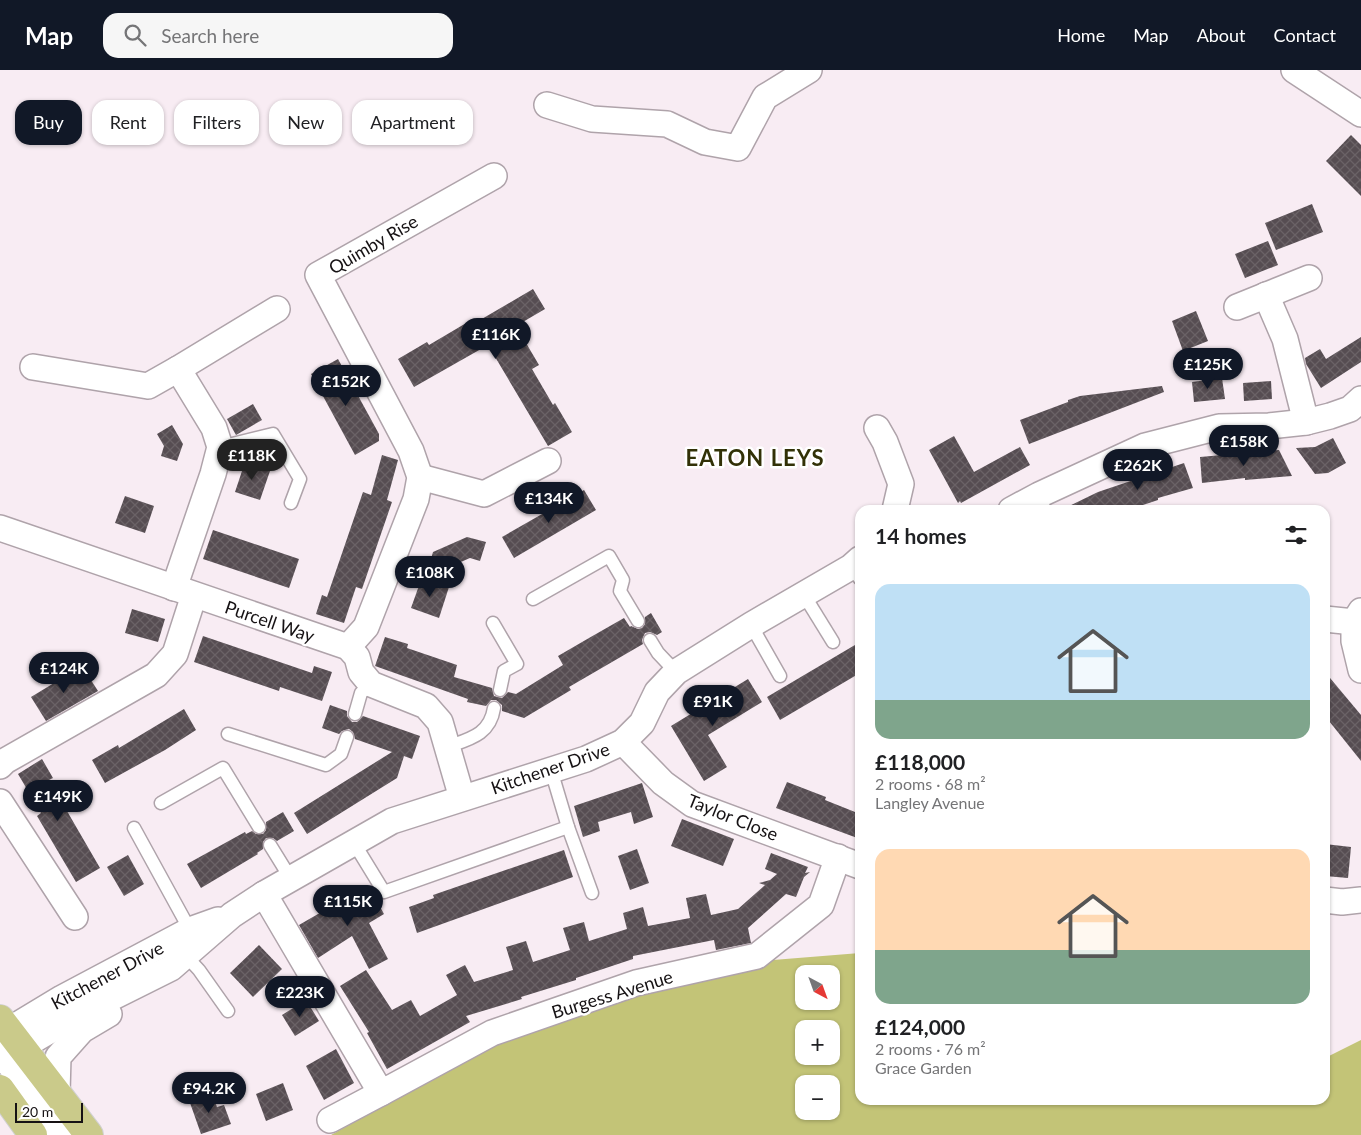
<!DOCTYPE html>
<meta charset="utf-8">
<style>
:root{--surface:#fff;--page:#f6f6f6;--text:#202124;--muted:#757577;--accent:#111827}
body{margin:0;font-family:Lato,sans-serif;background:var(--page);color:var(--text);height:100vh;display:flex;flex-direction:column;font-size:19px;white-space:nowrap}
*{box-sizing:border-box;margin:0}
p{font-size:16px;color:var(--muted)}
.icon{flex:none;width:28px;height:28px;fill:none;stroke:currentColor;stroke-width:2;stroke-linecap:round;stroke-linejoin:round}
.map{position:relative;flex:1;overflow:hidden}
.panel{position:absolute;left:855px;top:435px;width:475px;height:600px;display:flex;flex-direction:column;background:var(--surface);border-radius:15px;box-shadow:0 1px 4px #0004}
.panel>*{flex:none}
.top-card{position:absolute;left:15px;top:30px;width:475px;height:45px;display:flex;gap:10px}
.needle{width:32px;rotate:139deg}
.fabs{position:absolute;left:795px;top:895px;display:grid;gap:10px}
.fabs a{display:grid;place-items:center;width:45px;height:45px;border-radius:10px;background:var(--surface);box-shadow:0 1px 4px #0004;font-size:25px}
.scale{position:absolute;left:15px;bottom:12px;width:68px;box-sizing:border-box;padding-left:5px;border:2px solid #161214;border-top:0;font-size:14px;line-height:18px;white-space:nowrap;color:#161214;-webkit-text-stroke:4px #fff;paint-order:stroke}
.price{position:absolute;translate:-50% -42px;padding:0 11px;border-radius:18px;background:var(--accent);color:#fff;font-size:16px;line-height:32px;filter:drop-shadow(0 1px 2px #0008)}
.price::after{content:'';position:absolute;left:50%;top:30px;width:15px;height:11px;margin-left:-8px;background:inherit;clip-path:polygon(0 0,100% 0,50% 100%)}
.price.current{background:#222;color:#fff}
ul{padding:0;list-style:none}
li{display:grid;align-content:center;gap:10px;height:265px;padding:0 20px}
li span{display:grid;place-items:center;height:155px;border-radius:15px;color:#555}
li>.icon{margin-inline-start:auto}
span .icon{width:90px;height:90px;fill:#fffc;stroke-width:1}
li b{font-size:21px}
h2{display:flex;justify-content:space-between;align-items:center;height:60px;padding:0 20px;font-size:21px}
.tag{padding:0 18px;border-radius:15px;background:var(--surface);box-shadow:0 1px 4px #0004;font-size:18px;line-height:45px}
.tag.current{background:var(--accent);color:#fff}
header{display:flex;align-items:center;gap:30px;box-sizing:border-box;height:70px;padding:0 25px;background:var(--accent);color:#fff}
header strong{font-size:24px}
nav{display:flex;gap:28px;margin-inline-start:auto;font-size:18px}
.search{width:350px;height:45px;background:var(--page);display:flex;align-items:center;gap:12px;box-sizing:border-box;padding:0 18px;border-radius:15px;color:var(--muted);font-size:19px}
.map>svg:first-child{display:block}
.green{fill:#c3c477;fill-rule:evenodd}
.building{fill:url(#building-cross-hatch)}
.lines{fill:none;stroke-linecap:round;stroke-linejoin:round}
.service-casing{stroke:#afa3aa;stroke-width:15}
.minor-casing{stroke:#afa3aa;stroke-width:28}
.trunk-casing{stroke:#d0d0d0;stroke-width:30}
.service{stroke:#fff;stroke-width:12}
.minor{stroke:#fff;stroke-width:25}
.trunk{stroke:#caca8a;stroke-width:28}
.labels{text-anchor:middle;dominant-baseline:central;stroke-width:5;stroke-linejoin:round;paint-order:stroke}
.street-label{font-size:18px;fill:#161214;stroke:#fff}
.district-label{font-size:22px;font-weight:bold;letter-spacing:1px;fill:#323107;stroke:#fff}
</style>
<header>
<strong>Map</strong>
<div class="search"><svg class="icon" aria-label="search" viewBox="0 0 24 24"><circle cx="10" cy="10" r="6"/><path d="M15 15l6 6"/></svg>Search here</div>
<nav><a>Home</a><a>Map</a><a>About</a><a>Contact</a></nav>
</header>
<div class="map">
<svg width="1361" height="1065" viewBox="0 0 1361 1065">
<defs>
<pattern id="building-cross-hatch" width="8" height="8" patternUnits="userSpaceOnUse" patternTransform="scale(1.25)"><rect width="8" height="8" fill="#564d52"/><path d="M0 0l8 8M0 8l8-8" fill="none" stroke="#6a6266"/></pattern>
</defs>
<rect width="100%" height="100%" fill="#f8ecf3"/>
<!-- green -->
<path class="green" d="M860,883V1030H1325V988L1361,970V1065H331L508,967L652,918L773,890ZM804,904H831V931H804ZM804,959H831V986H804ZM804,1014H831V1041H804Z"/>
<!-- building -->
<g class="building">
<polygon points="1351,65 1361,75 1361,126 1326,91"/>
<polygon points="1312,134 1323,162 1276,180 1265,153"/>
<polygon points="1268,171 1278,195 1245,208 1235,184"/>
<polygon points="533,219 545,239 516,256 539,295 532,299 553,335 555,333 572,362 548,376 488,275 414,317 398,289 427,272 429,275 473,249 475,253"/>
<polygon points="1196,241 1208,271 1183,281 1172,251"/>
<polygon points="1361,267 1361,292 1321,318 1306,294 1305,288 1320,279 1326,289"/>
<polygon points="338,289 379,364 379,371 355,385 311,304"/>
<polygon points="1222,308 1225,329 1194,332 1192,312"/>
<polygon points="1271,311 1272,329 1244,331 1243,313"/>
<polygon points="1162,316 1164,322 1029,374 1020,350 1068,332 1068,330 1080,326"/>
<polygon points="253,334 262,350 236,365 227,349"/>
<polygon points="172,355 183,374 177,391 161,386 164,376 157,364"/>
<polygon points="954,366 974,402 1020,377 1030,395 961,433 960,431 958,433 929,380"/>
<polygon points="1333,368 1346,393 1328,403 1315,404 1296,378 1315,377"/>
<polygon points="1279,380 1292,406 1245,410 1245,408 1202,413 1200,387"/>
<polygon points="382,385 398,390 387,430 392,432 362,519 356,517 344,553 316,544 322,525 327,527 363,422 371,425"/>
<polygon points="245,392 270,401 260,430 235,422"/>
<polygon points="1184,393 1193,418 1158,428 1158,430 1128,440 1061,440 1098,422"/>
<polygon points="584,420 596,440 514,488 502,467"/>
<polygon points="125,426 154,436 145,463 115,453"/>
<polygon points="213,460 299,489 289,518 203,489"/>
<polygon points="467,467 486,472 480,491 470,488 426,507 433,482"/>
<polygon points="421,510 428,510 449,517 439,548 411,538"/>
<polygon points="132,539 165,549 158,572 125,563"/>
<polygon points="651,543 662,562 657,565 650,562 645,563 642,570 643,574 569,617 571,620 524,648 502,641 502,635 496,630 491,630 486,636 467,632 468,629 375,596 385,567 408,574 407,578 457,595 454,607 492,618 494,626 502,628 508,622 516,624 563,595 558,586 589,568 624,548 630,557 631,556 638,559 642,558 645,554 645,547"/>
<polygon points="203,566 312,603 314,596 332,602 322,631 280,617 279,621 194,592"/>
<polygon points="860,572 860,603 780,650 767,627"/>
<polygon points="82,596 98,621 46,651 31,627"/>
<polygon points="1325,602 1361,645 1361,691 1325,646"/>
<polygon points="748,609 762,632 708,665 727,697 704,711 671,656"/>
<polygon points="330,635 347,641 347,646 352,652 357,652 363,646 420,666 412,689 404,686 397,708 307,764 294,743 392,682 355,669 353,662 349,659 342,661 339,664 322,658"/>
<polygon points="184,639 196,660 165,680 105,713 92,690 118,675 119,678"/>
<polygon points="42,689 53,708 49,710 100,798 76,812 37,746 41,743 18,704"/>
<polygon points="787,712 826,727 825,730 860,744 860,769 776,738"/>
<polygon points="642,713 653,747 634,754 631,742 598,752 600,761 583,767 574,736"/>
<polygon points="283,742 294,761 277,771 273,768 266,768 263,772 263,779 257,783 258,784 201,818 187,794 245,762 246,764 252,761 256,764 263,764 266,760 266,752"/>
<polygon points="682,749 734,769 723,796 671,776"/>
<polygon points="1325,774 1351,777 1348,808 1325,806"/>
<polygon points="637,779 649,813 630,820 618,786"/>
<polygon points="564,780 573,807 417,863 409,837 434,828 433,825"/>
<polygon points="771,783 808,797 805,803 810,802 804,807 796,827 786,824 748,858 751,873 716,880 714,870 633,886 633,889 576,908 576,910 521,927 522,929 466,946 470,952 387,999 367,963 369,962 340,916 366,900 392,940 411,930 420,946 457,925 446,905 465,895 474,912 513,900 506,877 526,871 533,892 570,880 563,858 584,852 589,871 627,859 623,843 643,837 648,856 690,848 686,828 706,824 711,845 738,839 765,815 759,813 770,810 777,804 765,799"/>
<polygon points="128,785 144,814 124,826 107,797"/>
<polygon points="368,815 384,844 369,853 388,889 369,899 352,866 318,888 299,855"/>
<polygon points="259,875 282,899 253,927 230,903"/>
<polygon points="306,930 319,951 295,966 282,945"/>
<polygon points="336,979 354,1013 324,1030 306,996"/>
<polygon points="283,1013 293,1040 266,1051 256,1024"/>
<polygon points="211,1022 217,1037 224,1035 231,1054 201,1064 189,1030"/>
</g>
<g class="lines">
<!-- service casing -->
<g class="service-casing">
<g id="service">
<polyline points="220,377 273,364 300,409 291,433"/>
<polyline points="1039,425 1045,440"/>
<polyline points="851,497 860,509"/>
<polyline points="804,525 833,572"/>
<polyline points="533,529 609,486 623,510 620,521 638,551"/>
<polyline points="493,553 517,594 504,601 500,620"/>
<polyline points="751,555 780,606"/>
<polyline points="650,570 658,583 676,602"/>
<polyline points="355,644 361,623 371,614"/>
<polyline points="228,664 326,695 341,684 347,667"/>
<path d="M447,677C469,669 490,665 494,638"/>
<polyline points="551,700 568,757 592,823"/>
<polyline points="161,733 223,698 259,757"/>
<polyline points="134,758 190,860"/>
<polyline points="354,773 384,822 568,757"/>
<polyline points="270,775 291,809"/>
<polyline points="186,886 199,900 228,941"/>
</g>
</g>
<!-- minor casing -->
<g class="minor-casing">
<g id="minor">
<polyline points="1294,0 1361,44"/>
<polyline points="547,35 592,49 667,54 705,72 738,78 765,27 809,0"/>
<polyline points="1266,225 1285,269 1306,352"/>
<polyline points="1237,237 1309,208"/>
<polyline points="33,297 148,316 178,299"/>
<polyline points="877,358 885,372 901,414 895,440"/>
<polyline points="420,407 484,424 548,391"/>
<polyline points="1011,440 1039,425 1145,376 1219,357 1269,356 1306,352 1330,346 1350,339 1361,329"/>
<polyline points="0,458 348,577 357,587 361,602 371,614 426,636 440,652 462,728"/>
<polyline points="174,518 213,404 220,377 214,358 178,299 277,239"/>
<polyline points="1361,541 1354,552 1354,571 1361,600"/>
<polyline points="1325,549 1354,552"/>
<polyline points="348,577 366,557 416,429 420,407 411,381 318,205 494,106"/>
<polyline points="623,672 663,713 692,734 860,796"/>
<polyline points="0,696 5,691 156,605 175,584 194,525"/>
<polyline points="0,732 75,847"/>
<polyline points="264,824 381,1023 492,963 636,913 757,886 821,835 838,787"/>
<polyline points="1325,830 1342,832 1361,830"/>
<polyline points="0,985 22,977 73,947 171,898 232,845 264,824 392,751 586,689 623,672 642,653 657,622 676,602 751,555 851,497 860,489"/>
<polyline points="57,1023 58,987 82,960 109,944"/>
<polyline points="330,1050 381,1023"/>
<polyline points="59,1065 24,1013 2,985 2,975 9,960 62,928 190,860 218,850"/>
</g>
</g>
<!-- trunk casing -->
<g class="trunk-casing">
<g id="trunk">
<polyline points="0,949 89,1065"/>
<polyline points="0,1019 33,1065"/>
</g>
</g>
<!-- service -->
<use href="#service" class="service"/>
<!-- minor -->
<use href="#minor" class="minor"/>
<!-- trunk -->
<use href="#trunk" class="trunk"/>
</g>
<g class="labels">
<!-- street labels -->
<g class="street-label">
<text transform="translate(373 174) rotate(-30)">Quimby Rise</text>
<text transform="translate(270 551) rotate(19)">Purcell Way</text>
<text transform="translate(550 698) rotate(-19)">Kitchener Drive</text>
<text transform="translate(733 747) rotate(22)">Taylor Close</text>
<text transform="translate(107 905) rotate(-28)">Kitchener Drive</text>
<text transform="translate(612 924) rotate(-17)">Burgess Avenue</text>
</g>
<!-- district labels -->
<g class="district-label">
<text x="755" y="387">EATON LEYS</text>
</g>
</g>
</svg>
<div class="fabs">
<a><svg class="needle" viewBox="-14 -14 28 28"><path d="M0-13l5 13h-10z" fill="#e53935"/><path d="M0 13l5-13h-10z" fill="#757577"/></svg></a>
<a>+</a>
<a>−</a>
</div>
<div class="scale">20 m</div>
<b class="price" style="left:496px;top:290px">£116K</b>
<b class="price" style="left:1208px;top:320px">£125K</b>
<b class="price" style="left:346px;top:337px">£152K</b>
<b class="price" style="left:1244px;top:397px">£158K</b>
<b class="price current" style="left:252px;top:411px">£118K</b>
<b class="price" style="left:1138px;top:421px">£262K</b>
<b class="price" style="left:549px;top:454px">£134K</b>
<b class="price" style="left:430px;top:528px">£108K</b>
<b class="price" style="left:64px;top:624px">£124K</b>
<b class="price" style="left:713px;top:657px">£91K</b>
<b class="price" style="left:58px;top:752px">£149K</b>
<b class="price" style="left:348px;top:857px">£115K</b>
<b class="price" style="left:300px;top:948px">£223K</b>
<b class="price" style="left:209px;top:1044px">£94.2K</b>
<div class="top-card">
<a class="tag current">Buy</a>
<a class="tag">Rent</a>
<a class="tag">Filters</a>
<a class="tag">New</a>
<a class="tag">Apartment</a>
</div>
<section class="panel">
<h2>14 homes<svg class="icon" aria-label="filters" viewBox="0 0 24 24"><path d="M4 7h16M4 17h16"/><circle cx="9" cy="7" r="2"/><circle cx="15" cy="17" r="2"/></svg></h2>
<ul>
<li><span style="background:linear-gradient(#bfe0f5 75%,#7fa58c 0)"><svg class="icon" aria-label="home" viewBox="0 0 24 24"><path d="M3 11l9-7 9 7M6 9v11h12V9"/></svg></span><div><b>£118,000</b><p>2 rooms · 68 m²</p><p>Langley Avenue</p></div></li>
<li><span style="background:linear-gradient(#ffd9b3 65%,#7fa58c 0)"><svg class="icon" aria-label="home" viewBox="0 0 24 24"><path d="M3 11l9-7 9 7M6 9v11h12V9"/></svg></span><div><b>£124,000</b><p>2 rooms · 76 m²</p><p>Grace Garden</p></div></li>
</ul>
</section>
</div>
